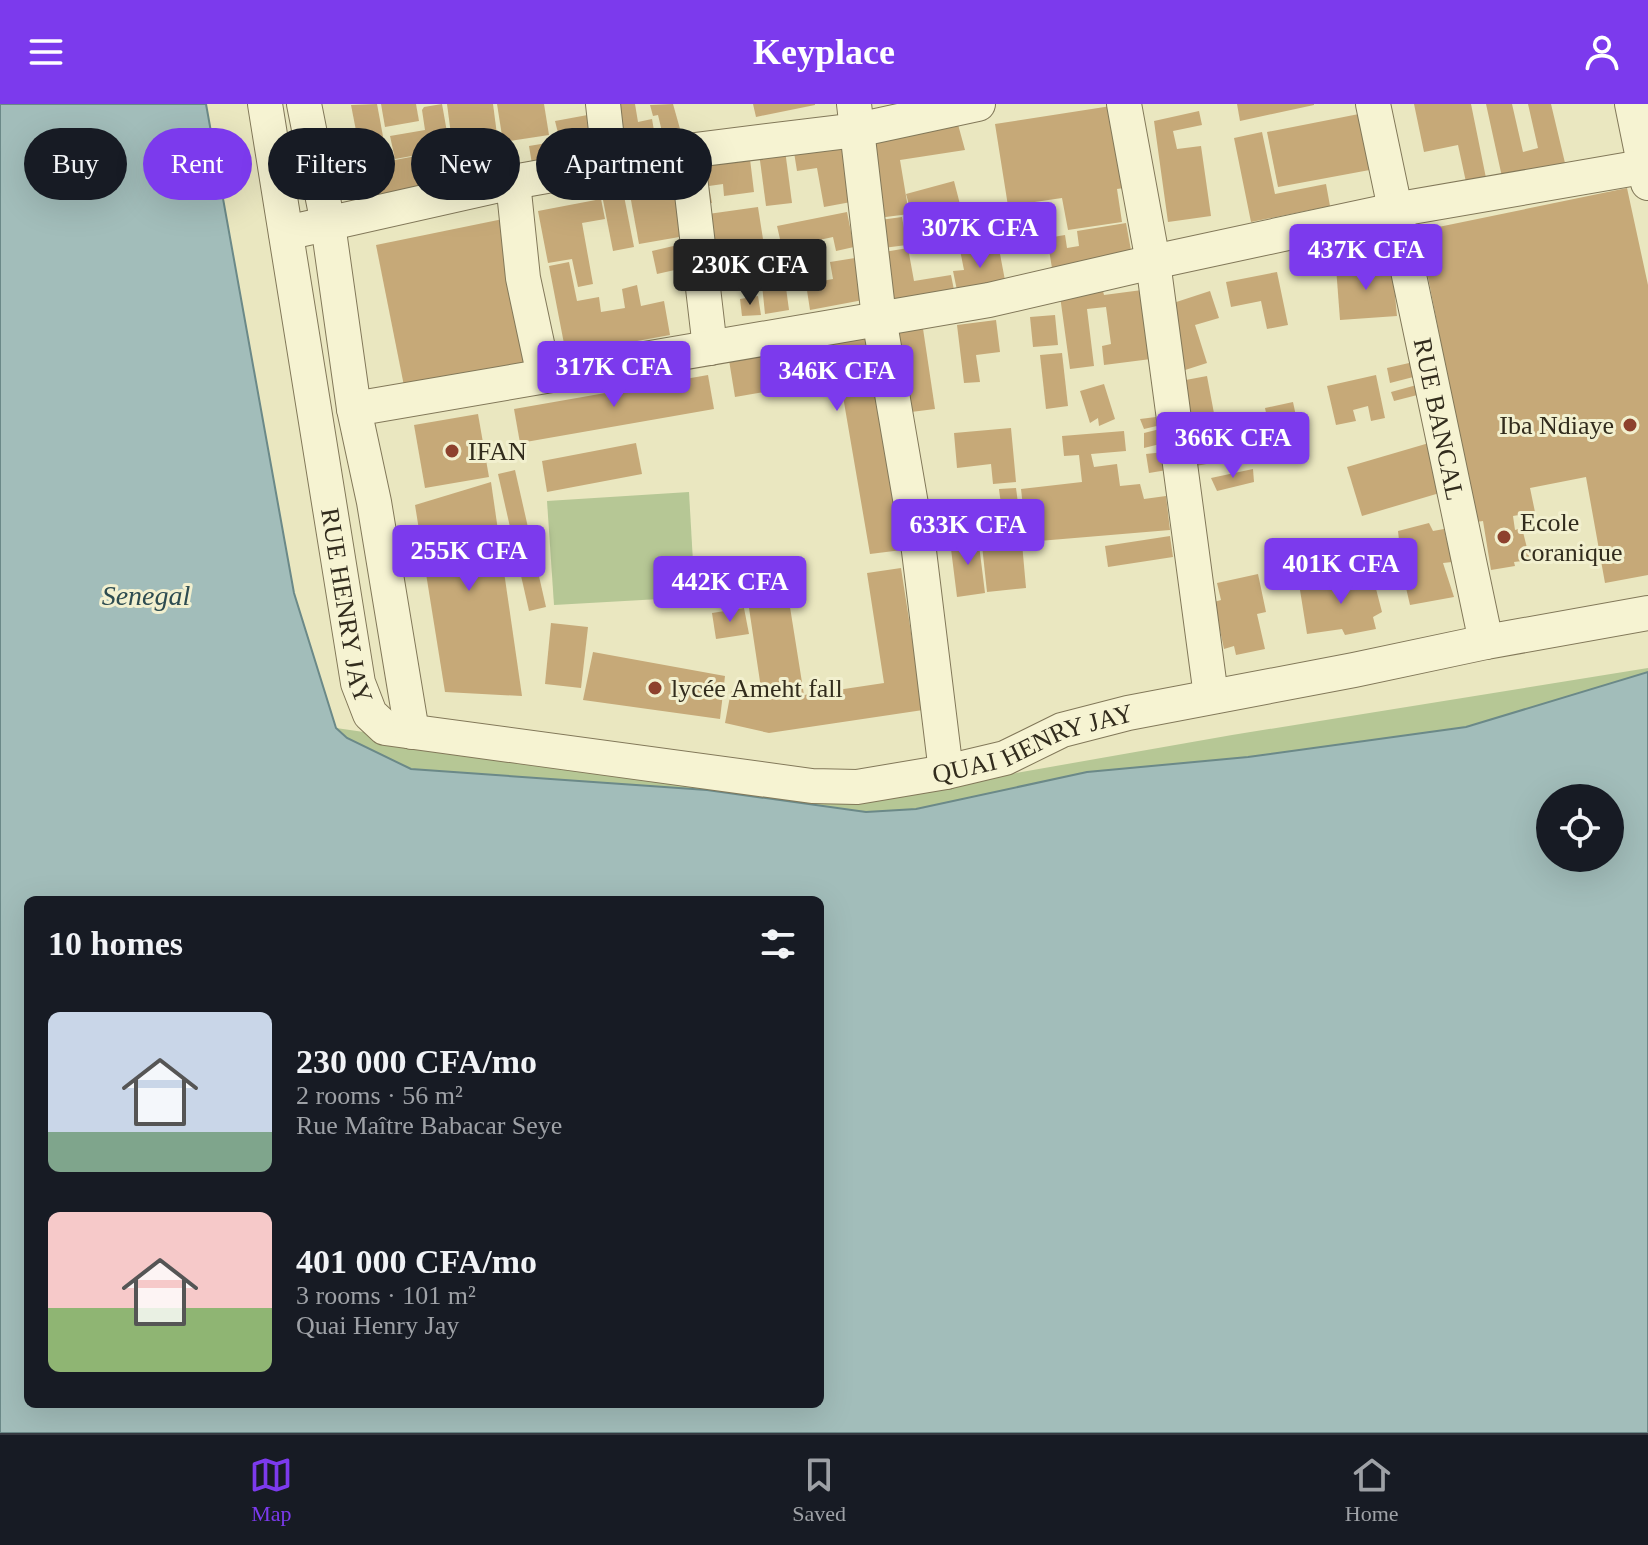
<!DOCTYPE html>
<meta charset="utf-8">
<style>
:root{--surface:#171b24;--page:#242831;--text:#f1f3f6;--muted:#9ea1a6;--line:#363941;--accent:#7c3aed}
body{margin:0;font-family:Georgia,serif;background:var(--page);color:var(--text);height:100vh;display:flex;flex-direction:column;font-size:30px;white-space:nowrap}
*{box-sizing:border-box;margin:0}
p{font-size:26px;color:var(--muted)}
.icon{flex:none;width:44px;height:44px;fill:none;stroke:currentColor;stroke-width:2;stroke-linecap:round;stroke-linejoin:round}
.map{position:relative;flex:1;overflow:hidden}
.sheet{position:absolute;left:24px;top:792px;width:800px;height:512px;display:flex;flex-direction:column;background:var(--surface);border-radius:12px;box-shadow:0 8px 32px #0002}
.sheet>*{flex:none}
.banner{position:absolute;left:24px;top:24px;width:800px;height:72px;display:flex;gap:16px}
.fabs{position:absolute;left:1536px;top:680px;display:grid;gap:16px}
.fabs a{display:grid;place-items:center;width:88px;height:88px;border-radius:50%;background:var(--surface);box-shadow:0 8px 32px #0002;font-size:40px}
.price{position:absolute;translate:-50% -68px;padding:0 18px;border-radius:8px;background:var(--accent);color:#fff;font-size:26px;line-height:52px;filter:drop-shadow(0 2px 4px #0008)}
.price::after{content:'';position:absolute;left:50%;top:48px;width:24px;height:18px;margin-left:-12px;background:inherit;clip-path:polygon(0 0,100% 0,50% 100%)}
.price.current{background:#222;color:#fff}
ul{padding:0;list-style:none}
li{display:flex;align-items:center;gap:24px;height:200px;padding:0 24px}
li span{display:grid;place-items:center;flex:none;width:224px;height:160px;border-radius:12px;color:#555}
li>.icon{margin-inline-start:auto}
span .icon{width:96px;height:96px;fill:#fffc;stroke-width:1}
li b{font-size:34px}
h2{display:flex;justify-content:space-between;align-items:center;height:96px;padding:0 24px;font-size:34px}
.tag{padding:0 28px;border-radius:36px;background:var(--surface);box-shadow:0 8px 32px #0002;font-size:28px;line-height:72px}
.tag.current{background:var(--accent);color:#fff}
header{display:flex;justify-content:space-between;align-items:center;height:104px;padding:0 24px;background:var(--accent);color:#fff;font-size:36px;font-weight:700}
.dock{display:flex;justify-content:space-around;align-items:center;height:112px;border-top:2px solid var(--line);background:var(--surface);font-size:22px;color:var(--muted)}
.dock a{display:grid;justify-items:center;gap:4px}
.dock .current{color:var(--accent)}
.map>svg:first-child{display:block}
.green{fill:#b6c795}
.water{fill:#a2bdba;stroke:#6b8988;stroke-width:2;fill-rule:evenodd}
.building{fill:#c6a978}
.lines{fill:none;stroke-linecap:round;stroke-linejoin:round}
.minor-casing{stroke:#827859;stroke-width:36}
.minor{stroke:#f6f3d2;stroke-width:34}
.poi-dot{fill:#8d412d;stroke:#f2f0cf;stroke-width:3}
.labels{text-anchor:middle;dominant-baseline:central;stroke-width:6;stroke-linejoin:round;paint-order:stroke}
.street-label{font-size:26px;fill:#322c1d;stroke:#f2f0cf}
.poi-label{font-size:26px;fill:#322c1d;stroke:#f2f0cf;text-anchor:start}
.water-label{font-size:28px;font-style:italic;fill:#2d4c51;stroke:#f2f0cf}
</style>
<header><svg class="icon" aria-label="menu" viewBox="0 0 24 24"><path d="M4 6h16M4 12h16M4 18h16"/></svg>Keyplace<svg class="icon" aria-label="person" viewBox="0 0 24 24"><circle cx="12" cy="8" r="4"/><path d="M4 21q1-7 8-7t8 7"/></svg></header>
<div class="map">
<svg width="1648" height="1329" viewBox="0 0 1648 1329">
<rect width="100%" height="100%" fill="#eae7c0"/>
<!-- green -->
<g class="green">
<polygon points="689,388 695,493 554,501 547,397"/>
<polygon points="1648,564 1648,568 1466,623 1248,653 1087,668 916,705 866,708 707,686 411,665 347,634 336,624 851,698 1232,631"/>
</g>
<!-- water -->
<path class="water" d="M0,0H206L294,489L336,624L347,634L411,665L707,686L866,708L916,705L1087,668L1248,653L1466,623L1648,568V1329H0ZM1550,694H1610V754H1550ZM28,796H820V1300H28Z"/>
<!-- building -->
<g class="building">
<polygon points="377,0 385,43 360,47 351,1"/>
<polygon points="381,0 416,0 419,17 385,23"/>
<polygon points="442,0 450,45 395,55 390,32 425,26 422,6 424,3"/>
<polygon points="447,0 493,0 499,46 454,53"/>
<polygon points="497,0 544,0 549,31 503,38"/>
<polygon points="609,0 635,0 638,18 652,15 656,38 618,46"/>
<polygon points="673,0 682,32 664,36 658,11 653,12 650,1"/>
<polygon points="753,0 815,0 815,1 756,13"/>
<polygon points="1237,0 1314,0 1314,1 1240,17"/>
<polygon points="1414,0 1471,0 1486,74 1466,78 1458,41 1424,48"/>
<polygon points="1486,0 1512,0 1523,48 1538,44 1528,0 1551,0 1565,59 1502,73"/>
<polygon points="1111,2 1124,84 1117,85 1122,118 1068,126 1062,94 1008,102 995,20"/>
<polygon points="1199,7 1202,21 1173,27 1177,45 1201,42 1211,112 1168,118 1154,17"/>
<polygon points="1364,9 1375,65 1278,83 1267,28"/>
<polygon points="593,10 596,26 559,33 555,17"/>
<polygon points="956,13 965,46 900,56 909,110 878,114 863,28"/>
<polygon points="1262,28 1275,90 1326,80 1330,102 1251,118 1234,34"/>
<polygon points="595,31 599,55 533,66 529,42"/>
<polygon points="840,34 851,98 824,103 817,64 797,67 793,42"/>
<polygon points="785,46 792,99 766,102 759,49"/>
<polygon points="416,52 423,89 364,100 358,63"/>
<polygon points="750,55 754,88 724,92 723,80 709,82 712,99 699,100 694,62"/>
<polygon points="954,77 963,112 933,120 938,136 920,140 906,90"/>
<polygon points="675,82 685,132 639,140 630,91"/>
<polygon points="1627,84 1648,181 1648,471 1605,479 1586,373 1530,384 1535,408 1513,412 1515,426 1522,424 1530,456 1514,458 1515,462 1491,466 1483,417 1476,418 1419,127"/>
<polygon points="624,92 634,143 613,147 603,96"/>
<polygon points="601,95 605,115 582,119 593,180 578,183 572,155 548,159 538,107"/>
<polygon points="758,103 765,148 707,156 701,111"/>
<polygon points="847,108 854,143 836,147 833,133 782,144 777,122"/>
<polygon points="902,113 907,141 883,144 880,116"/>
<polygon points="503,115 533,268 406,292 376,141"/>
<polygon points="1126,119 1133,157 1053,170 1047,134 1065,131 1067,144 1079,142 1077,127"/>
<polygon points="997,134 1007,187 959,196 953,167 964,166 959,141"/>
<polygon points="682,140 688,163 657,170 652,147"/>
<polygon points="908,144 914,177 951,171 956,196 894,207 884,148"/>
<polygon points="855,154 863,196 810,206 806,180 833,175 830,158"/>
<polygon points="569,158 577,197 599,193 601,208 625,204 622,185 637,181 641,202 664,197 670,231 566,250 549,162"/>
<polygon points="1392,159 1397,212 1340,216 1336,163"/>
<polygon points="1277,168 1288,221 1267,225 1261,197 1231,203 1226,178"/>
<polygon points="784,169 789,206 765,210 761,171"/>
<polygon points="1142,186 1151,255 1104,261 1102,242 1111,240 1106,203 1087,205 1094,262 1070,265 1060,192 1103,187 1104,191"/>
<polygon points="1210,187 1219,214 1195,221 1207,259 1182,267 1161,203"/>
<polygon points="758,192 761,211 742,212 740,195"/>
<polygon points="1055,211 1058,241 1033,243 1030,213"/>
<polygon points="996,216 1000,248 976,251 980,278 964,279 957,221"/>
<polygon points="922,218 935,305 911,308 897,221"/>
<polygon points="870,228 902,446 870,450 840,275 735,293 728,250"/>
<polygon points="1062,249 1068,302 1046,305 1040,251"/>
<polygon points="1418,257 1425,270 1390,279 1387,264"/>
<polygon points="708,271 714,305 520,339 514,305"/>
<polygon points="1376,271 1385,314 1371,317 1368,302 1353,306 1356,317 1336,321 1327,282"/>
<polygon points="1207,272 1223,357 1190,363 1175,278"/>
<polygon points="1424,279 1429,288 1394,297 1391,288"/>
<polygon points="1104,280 1115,315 1099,322 1098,314 1090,319 1080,287"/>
<polygon points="1293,298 1305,354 1277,360 1265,304"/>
<polygon points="478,310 489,373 425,384 414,321"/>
<polygon points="1156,313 1161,321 1144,325 1140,315"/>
<polygon points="1011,324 1016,378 993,380 991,360 957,364 954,329"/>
<polygon points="1160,325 1164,339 1144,344 1144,329"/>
<polygon points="1124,327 1126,347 1091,350 1094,363 1117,360 1120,382 1140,380 1144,395 1166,392 1170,426 1027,438 1021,385 1082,378 1079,351 1064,352 1062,332"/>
<polygon points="636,339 642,370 547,388 542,357"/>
<polygon points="1429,339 1443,388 1362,412 1347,363"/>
<polygon points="1164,348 1167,366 1149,369 1146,350"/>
<polygon points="1253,365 1254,378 1217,387 1211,374"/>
<polygon points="515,366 546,503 529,507 498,370"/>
<polygon points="491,378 522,592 445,588 415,401"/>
<polygon points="1016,384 1020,414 1003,416 999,385"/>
<polygon points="1429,419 1433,427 1444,425 1452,458 1443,459 1454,493 1410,501 1400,458 1410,450 1406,435 1399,436 1398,427"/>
<polygon points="1021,428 1026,484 987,488 981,432"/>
<polygon points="1170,432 1173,453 1108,463 1105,442"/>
<polygon points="978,433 985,489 957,493 950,437"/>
<polygon points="1357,461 1362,486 1375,481 1382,508 1373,513 1376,525 1345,531 1342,525 1307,530 1300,486 1341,480 1338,466"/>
<polygon points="901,464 923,606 769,629 725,619 731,587 762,591 746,484 786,478 804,591 884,579 867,469"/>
<polygon points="1258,470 1266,508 1257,510 1265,545 1236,551 1234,542 1224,545 1214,498 1221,496 1217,479"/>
<polygon points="744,504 749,530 716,535 712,509"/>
<polygon points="551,519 588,523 581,584 545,580"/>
<polygon points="593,548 725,572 720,615 583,596"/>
</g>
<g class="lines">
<!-- minor casing -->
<g class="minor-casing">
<g id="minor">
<path id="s1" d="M265,0L358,579L370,610L385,624L812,682L857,683L946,668L1005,654L1062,626L1128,609L1354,566L1486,538L1648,509"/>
<polyline points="304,0 328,120 354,305 374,398 412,628"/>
<polyline points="603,0 610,62"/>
<polyline points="854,0 879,214 919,447 946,668"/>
<polyline points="1124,0 1153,158 1211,592"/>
<path id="s2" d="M1373,0L1486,538"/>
<polyline points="1632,0 1648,79"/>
<polyline points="687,47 710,244"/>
<polyline points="513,78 523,174 544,272"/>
<polyline points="286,129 513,78 687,47 857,26 978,0"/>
<polyline points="354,305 989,196 1153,158 1394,106 1648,62"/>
</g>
</g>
<!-- minor -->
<use href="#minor" class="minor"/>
</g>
<!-- markers -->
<g class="poi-dot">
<circle cx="1630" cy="321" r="8"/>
<circle cx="452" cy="347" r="8"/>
<circle cx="1504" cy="433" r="8"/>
<circle cx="655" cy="584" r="8"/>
</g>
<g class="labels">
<!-- street labels -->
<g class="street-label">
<text stroke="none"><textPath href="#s2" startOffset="322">RUE BANCAL</textPath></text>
<text stroke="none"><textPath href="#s1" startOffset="508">RUE HENRY JAY</textPath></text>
<text stroke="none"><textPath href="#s1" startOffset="1298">QUAI HENRY JAY</textPath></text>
</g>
<!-- poi labels -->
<g class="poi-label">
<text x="1614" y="321" text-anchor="end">Iba Ndiaye</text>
<text x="468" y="347">IFAN</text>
<text x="1520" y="418">Ecole<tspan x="1520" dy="30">coranique</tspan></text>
<text x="671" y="584">lycée Ameht fall</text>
</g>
<!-- water labels -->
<g class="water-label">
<text x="146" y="491">Senegal</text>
</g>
</g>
</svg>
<div class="fabs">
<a><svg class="icon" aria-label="locate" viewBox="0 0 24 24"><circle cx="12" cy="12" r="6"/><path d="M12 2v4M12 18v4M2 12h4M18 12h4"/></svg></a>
</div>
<b class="price" style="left:980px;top:166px">307K CFA</b>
<b class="price" style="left:1366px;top:188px">437K CFA</b>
<b class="price current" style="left:750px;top:203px">230K CFA</b>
<b class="price" style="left:614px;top:305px">317K CFA</b>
<b class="price" style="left:837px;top:309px">346K CFA</b>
<b class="price" style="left:1233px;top:376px">366K CFA</b>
<b class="price" style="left:968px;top:463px">633K CFA</b>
<b class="price" style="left:469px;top:489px">255K CFA</b>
<b class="price" style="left:1341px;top:502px">401K CFA</b>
<b class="price" style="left:730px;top:520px">442K CFA</b>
<div class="banner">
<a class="tag">Buy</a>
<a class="tag current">Rent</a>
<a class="tag">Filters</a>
<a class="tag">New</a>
<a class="tag">Apartment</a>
</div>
<section class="sheet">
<h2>10 homes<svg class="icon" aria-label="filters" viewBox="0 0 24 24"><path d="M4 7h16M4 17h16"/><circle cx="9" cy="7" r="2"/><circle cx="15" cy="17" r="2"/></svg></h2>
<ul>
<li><span style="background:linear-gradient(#c9d6e8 75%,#7fa58c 0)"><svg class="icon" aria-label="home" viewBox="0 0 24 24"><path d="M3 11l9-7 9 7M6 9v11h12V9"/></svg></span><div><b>230 000 CFA/mo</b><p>2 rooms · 56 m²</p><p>Rue Maître Babacar Seye</p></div></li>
<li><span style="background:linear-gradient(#f6c9c9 60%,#8fb573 0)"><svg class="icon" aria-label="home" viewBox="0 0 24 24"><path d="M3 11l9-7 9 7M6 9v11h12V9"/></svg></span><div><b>401 000 CFA/mo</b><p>3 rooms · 101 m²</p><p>Quai Henry Jay</p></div></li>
</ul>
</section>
</div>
<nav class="dock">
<a class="current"><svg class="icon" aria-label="map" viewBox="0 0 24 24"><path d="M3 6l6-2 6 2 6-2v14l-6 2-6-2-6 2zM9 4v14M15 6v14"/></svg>Map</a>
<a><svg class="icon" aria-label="saved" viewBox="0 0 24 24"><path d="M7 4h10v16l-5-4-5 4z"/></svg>Saved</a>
<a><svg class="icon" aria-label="home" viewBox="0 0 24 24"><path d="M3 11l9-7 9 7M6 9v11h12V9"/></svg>Home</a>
</nav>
